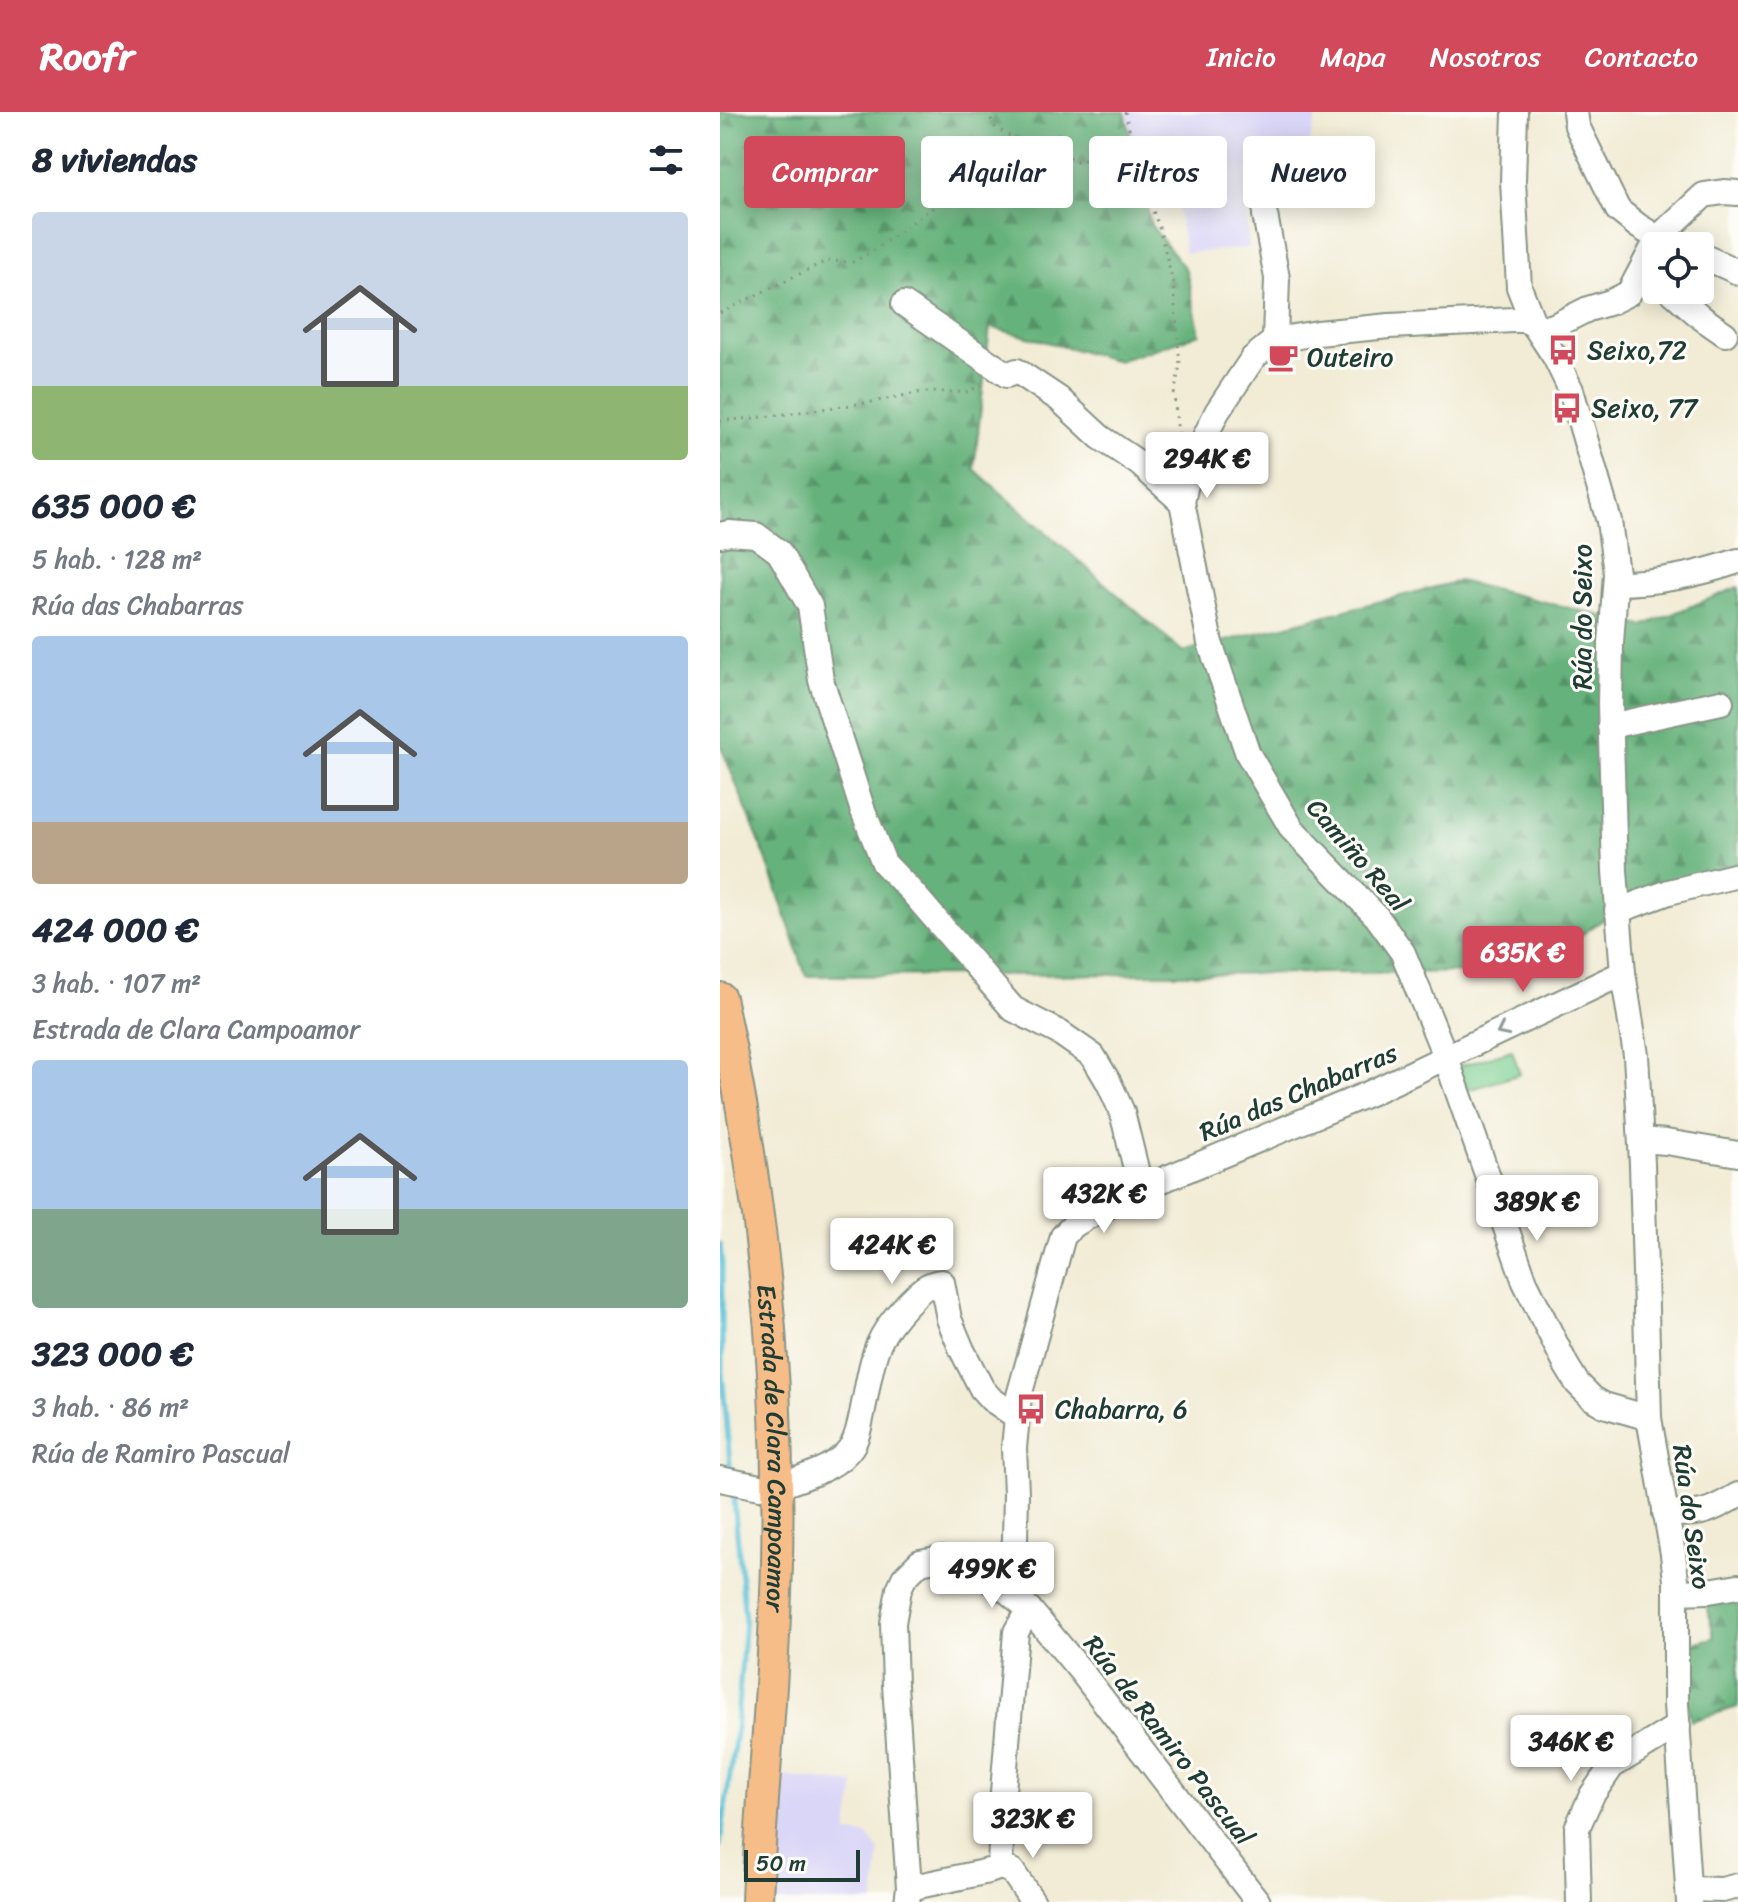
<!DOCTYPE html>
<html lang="es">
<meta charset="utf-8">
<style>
:root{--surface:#fff;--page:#f2f2f3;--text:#1f2937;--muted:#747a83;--accent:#d1495b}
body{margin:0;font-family:Sriracha,sans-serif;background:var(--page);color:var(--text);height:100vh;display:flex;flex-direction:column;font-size:30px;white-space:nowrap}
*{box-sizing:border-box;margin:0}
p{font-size:26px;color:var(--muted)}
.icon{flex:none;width:44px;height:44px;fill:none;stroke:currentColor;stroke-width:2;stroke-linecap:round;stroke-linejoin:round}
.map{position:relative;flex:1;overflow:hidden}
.side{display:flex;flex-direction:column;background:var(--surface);width:720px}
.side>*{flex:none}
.top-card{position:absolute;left:24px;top:24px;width:760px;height:72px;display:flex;gap:16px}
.controls{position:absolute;left:922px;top:120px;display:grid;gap:16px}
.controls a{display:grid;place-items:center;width:72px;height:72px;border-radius:8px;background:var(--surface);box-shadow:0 4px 20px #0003;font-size:40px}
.scale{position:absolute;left:24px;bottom:20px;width:116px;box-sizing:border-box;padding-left:8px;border:4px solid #1f3d34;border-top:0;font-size:22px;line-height:28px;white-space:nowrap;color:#1f3d34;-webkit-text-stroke:6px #fdfcf7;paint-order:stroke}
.price{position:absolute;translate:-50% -68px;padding:0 18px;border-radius:8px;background:#fff;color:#222;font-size:26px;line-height:52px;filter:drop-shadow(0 2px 4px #0008)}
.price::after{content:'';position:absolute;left:50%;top:48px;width:24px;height:18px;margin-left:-12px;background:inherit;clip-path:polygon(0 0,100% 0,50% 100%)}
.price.current{background:var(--accent);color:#fff}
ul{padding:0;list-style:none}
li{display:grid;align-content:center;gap:16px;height:424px;padding:0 32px}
li span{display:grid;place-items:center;height:248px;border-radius:8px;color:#555}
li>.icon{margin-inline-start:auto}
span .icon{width:144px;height:144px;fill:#fffc;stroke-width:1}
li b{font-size:34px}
h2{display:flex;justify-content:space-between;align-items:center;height:96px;padding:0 32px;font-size:34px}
.pill{padding:0 28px;border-radius:8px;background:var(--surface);box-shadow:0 4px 20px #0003;font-size:28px;line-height:72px}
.pill.current{background:var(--accent);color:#fff}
header{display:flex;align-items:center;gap:48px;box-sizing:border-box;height:112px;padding:0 40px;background:var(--accent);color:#fff}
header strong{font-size:38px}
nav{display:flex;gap:44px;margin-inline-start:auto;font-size:28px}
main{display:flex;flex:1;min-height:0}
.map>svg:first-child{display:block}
.built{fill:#dad6f7}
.forest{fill:url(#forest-firs);stroke:#427858;stroke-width:2}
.park{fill:#7dd092;stroke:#4e8663;stroke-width:2}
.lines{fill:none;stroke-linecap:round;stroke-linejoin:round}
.stream{stroke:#5bc1d8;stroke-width:5}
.minor-casing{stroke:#889485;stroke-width:28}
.major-casing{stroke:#889485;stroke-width:34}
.path{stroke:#889485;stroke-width:3;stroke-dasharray:2 6;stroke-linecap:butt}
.minor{stroke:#fff;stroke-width:24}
.major{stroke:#f7bd88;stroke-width:30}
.oneway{stroke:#8f9e9a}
.labels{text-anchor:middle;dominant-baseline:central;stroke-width:6;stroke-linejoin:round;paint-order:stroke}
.poi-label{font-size:26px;fill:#1f3d34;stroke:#fdfcf7;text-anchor:start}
.street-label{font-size:26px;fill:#1f3d34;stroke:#fdfcf7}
</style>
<header>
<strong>Roofr</strong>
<nav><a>Inicio</a><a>Mapa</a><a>Nosotros</a><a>Contacto</a></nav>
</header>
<main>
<section class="side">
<h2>8 viviendas<svg class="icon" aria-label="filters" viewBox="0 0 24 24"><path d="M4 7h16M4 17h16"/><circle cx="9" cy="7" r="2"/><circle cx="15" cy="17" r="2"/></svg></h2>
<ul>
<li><span style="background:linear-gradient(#c9d6e8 70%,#8fb573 0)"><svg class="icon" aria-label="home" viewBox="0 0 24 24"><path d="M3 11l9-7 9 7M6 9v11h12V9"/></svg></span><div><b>635 000 €</b><p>5 hab. · 128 m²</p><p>Rúa das Chabarras</p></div></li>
<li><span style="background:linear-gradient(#a9c7e8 75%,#b9a48a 0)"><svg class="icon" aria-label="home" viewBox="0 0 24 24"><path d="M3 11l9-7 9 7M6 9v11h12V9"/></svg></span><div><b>424 000 €</b><p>3 hab. · 107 m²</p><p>Estrada de Clara Campoamor</p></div></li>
<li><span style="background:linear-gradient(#a9c7e8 60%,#7fa58c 0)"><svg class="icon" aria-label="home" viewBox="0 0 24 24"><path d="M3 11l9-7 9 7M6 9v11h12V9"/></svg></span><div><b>323 000 €</b><p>3 hab. · 86 m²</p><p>Rúa de Ramiro Pascual</p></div></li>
</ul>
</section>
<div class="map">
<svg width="1018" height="1790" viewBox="0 0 1018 1790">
<defs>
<pattern id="forest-firs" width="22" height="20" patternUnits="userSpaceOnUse" patternTransform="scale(2)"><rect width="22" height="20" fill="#66b27c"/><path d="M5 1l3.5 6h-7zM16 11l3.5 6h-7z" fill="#539266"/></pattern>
</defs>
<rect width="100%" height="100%" fill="#fdfcf7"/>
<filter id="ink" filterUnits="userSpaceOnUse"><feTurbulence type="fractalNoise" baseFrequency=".0125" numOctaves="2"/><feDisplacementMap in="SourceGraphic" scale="16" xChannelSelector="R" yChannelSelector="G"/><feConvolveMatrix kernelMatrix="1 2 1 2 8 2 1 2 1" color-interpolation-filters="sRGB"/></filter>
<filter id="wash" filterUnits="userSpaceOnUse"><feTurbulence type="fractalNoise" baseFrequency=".006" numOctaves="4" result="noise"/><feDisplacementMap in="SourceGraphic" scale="32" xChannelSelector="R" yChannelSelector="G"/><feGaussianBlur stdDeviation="1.8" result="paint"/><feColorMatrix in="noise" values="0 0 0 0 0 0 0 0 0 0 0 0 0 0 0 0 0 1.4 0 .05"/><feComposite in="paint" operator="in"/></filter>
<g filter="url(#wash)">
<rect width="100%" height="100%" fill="#f2ecd6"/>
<!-- built -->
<g class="built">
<polygon points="407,0 598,0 573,93 526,100 529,136 465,141 451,54 419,57"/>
<polygon points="62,1664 135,1672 127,1721 147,1723 160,1739 154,1790 48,1790"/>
</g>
<!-- forest -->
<g class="forest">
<polygon points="0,0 405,0 431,113 466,158 480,222 398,249 270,215 254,357 463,540 739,469 923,514 1018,475 1018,759 908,790 809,860 86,864 47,749 0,632"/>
<polygon points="1018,1476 1018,1595 971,1609 961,1562 968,1561 967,1532 994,1526 985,1482"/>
</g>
<!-- park -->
<polygon class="park" points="792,938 800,962 745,979 737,955"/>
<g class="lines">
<!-- stream -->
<g class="stream">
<polyline points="0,1132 2,1152 2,1259 11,1363"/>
<polyline points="0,1734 16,1620 25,1508 13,1377"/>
</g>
</g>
</g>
<g filter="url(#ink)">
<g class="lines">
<!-- minor casing -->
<g class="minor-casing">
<g id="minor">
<polyline points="795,0 793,69 799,175 814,213 835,245 851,278 889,409 896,461 891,531 890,593 895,759 903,861 916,943 922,1052 929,1306 953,1442 956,1468 956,1592 969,1790"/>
<polyline points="855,0 857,14 898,98 918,114 938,126 958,134"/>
<polyline points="545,103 557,166 555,228"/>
<polyline points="980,143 1018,160"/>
<polyline points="950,178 982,206 1005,222"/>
<polyline points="184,192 287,263 297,259 339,287 380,325 420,352 462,390 469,358 497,300 533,246 555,228 598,221 669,214 794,208 804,208 824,216 834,214 868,197 891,190 909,181 938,126 984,83 1004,80 1018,81"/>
<polyline points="462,390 490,531 528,642 572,717 657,805 683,841 726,946 805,1170 846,1253 857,1271 872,1286 884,1293 929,1306"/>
<polyline points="0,423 9,421 36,423 59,440 90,494 101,568 142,696 164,751 192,780 293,897 340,921 373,944 389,971 402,1000 421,1077"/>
<path d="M896,471C937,471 980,462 1018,449"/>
<polyline points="890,614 1001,590"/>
<polyline points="897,799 949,780 1018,763"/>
<polyline points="921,1028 946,1030 1018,1042"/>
<polyline points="0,1367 40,1375"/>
<path d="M57,1375C82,1365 116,1358 132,1334C139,1322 141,1306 144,1292C153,1246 153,1228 187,1192C198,1181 206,1171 222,1170L229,1207L242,1238L262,1277L271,1287L297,1305"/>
<path d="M945,1401C980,1404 989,1400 1018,1383"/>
<polyline points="281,1474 291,1456 295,1427 296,1381 294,1336 299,1284 343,1124 354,1113 369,1104 421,1077 650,981 903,861"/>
<polyline points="956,1480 989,1479 1018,1474"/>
<polyline points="280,1755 292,1759 313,1790"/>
<polyline points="189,1776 269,1759 280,1755 283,1680 296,1520 309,1497"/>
<polyline points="969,1777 1002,1778 1018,1774"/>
<polyline points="187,1790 189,1776 175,1573 173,1511 179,1477 184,1466 200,1450 221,1446 253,1458 281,1474 309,1497 360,1558 538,1790"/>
<polyline points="859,1790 857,1716 872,1683 892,1654 958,1614"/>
</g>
</g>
<!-- major casing -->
<g class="major-casing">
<g id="major">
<path id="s1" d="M0,886C41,1072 61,1261 57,1451C55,1530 49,1609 43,1687C41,1721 38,1756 37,1790"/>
</g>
</g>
<!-- path -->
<g class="path">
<polyline points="267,0 275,15 291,25"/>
<polyline points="405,0 422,70 439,115 453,170 460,253 454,283 459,332"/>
<polyline points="0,201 106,149 133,150 157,136 226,86 291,25 330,37 357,49 373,46 393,35 414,36"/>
<polyline points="0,309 44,305 152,290 202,280 249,280 263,271"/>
<polyline points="972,1434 979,1419"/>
</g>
<!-- minor -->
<use href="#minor" class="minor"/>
<!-- major -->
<use href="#major" class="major"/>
</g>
<!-- one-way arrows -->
<defs><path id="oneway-chevron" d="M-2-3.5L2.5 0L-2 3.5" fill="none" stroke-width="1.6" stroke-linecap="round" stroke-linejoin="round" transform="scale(2)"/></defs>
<use class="oneway" href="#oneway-chevron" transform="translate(782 919) rotate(154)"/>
</g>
<!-- icons -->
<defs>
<g id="bus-bare" transform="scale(2.4)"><path d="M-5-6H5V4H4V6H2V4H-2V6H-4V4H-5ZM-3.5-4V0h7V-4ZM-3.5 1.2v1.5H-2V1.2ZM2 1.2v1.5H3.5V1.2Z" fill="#d1495b" stroke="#fdfcf7" stroke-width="2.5" paint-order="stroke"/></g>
<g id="cafe-bare" transform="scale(2.4)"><path d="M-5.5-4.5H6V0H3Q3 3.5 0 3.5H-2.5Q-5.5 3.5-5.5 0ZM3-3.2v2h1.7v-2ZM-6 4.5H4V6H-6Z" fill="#d1495b" stroke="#fdfcf7" stroke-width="2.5" paint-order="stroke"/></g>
</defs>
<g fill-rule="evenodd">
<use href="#bus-bare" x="843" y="238"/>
<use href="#cafe-bare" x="563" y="245"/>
<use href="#bus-bare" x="847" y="296"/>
<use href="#bus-bare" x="311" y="1297"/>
</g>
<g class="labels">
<!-- poi labels -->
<g class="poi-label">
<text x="867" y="238">Seixo,72</text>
<text x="587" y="245">Outeiro</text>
<text x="871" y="296">Seixo, 77</text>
<text x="335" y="1297">Chabarra, 6</text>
</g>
<!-- street labels -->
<g class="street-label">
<text transform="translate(862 505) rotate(-90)">Rúa do Seixo</text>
<text transform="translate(638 743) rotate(49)">Camiño Real</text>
<text transform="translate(578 980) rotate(-23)">Rúa das Chabarras</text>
<text stroke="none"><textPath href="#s1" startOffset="454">Estrada de Clara Campoamor</textPath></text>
<text transform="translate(972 1405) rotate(82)">Rúa do Seixo</text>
<text transform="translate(449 1628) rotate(52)">Rúa de Ramiro Pascual</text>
</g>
</g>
</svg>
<div class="controls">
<a><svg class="icon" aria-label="locate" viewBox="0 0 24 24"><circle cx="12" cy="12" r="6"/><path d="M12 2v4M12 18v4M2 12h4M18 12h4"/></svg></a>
</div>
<div class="scale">50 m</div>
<b class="price" style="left:487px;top:388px">294K €</b>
<b class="price current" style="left:803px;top:882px">635K €</b>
<b class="price" style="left:384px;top:1123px">432K €</b>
<b class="price" style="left:817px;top:1131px">389K €</b>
<b class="price" style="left:172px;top:1174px">424K €</b>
<b class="price" style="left:272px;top:1498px">499K €</b>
<b class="price" style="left:851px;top:1671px">346K €</b>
<b class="price" style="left:313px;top:1748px">323K €</b>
<div class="top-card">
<a class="pill current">Comprar</a>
<a class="pill">Alquilar</a>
<a class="pill">Filtros</a>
<a class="pill">Nuevo</a>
</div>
</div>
</main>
